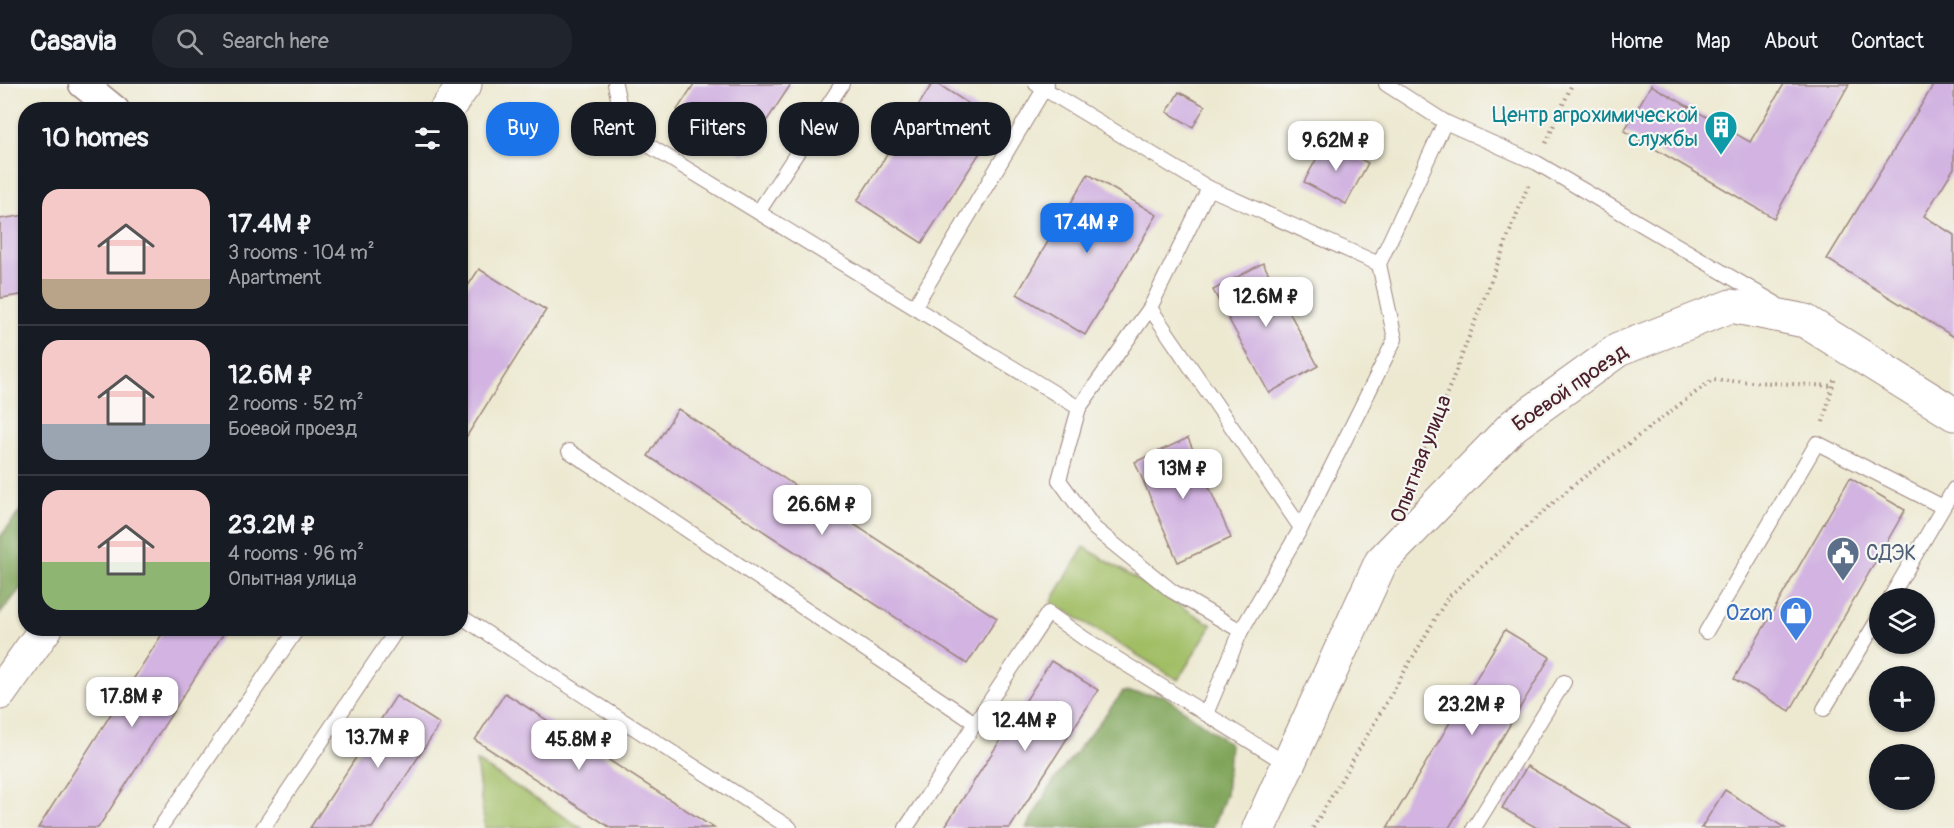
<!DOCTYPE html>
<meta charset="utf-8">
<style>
:root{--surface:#171b24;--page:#20242c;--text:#f1f3f6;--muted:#9ea1a6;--line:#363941;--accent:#1a73e8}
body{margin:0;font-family:Pangolin,sans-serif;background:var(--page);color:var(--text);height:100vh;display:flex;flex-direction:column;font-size:22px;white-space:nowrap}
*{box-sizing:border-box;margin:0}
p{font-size:20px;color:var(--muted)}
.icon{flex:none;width:33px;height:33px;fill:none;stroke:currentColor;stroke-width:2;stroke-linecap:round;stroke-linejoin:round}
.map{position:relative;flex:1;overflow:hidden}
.drawer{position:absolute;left:18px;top:18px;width:450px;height:534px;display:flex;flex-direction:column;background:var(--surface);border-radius:24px;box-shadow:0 2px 4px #0004}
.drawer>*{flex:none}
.guide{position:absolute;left:486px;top:18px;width:570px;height:54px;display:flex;gap:12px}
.fabs{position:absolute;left:1869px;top:504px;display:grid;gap:12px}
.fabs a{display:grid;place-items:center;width:66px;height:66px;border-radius:50%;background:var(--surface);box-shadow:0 2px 4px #0004;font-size:30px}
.price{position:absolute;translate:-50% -51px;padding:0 14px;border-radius:12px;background:#fff;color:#222;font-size:20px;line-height:39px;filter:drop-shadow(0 2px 3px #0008)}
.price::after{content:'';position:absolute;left:50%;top:36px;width:18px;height:14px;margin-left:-9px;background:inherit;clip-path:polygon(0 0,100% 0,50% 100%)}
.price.active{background:var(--accent);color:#fff}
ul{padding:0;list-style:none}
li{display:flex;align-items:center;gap:18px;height:150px;padding:0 24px}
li+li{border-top:2px solid var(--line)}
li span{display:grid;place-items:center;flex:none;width:168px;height:120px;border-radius:18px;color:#555}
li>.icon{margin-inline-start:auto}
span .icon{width:72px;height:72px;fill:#fffc;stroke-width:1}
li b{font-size:26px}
h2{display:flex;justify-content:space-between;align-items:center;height:72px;padding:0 24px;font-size:26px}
.tag{padding:0 21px;border-radius:24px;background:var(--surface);box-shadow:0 2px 4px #0004;font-size:21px;line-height:54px}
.tag.active{background:var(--accent);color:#fff}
header{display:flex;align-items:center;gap:36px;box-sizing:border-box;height:84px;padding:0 30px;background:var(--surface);border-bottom:2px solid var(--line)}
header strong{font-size:28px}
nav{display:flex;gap:33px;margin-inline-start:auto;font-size:21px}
.search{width:420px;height:54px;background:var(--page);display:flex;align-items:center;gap:15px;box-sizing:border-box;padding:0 21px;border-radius:24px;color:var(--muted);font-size:22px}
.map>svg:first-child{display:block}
.green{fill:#a1be65;stroke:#766e48;stroke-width:1.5}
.forest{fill:#80a55a;stroke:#656242;stroke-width:1.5}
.building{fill:#d2b3e1}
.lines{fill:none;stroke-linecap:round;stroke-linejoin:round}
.service-casing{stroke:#9c847e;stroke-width:16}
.minor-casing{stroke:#9c847e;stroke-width:31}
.tertiary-casing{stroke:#9c847e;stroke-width:35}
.path{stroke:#9c847e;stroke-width:4;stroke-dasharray:1.5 4.5;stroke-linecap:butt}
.service{stroke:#fff;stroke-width:14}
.minor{stroke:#fff;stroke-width:28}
.tertiary{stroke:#fff;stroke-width:33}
.labels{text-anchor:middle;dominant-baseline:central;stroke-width:4.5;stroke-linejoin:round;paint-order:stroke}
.culture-label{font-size:21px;fill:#0d838f;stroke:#f6f6f2;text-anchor:end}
.street-label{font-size:21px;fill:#4a1f2b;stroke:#f6f6f2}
.service-label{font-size:21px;fill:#4e5e75;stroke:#f6f6f2;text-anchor:start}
.shop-label{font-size:21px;fill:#366cbe;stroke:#f6f6f2;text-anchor:end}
</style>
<header>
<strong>Casavia</strong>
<div class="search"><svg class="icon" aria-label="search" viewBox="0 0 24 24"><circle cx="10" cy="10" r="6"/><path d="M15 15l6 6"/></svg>Search here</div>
<nav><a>Home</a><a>Map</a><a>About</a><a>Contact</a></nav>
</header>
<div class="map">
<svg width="1954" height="744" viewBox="0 0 1954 744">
<rect width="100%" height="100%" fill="#f6f6f2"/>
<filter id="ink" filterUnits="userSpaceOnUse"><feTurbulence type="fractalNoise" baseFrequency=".0167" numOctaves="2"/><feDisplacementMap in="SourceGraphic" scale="12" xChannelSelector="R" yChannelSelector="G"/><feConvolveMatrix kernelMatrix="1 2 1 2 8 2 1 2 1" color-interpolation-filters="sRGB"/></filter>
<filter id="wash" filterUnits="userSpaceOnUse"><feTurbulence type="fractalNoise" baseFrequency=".008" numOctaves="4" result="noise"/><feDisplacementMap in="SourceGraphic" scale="24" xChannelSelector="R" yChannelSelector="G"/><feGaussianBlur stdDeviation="1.35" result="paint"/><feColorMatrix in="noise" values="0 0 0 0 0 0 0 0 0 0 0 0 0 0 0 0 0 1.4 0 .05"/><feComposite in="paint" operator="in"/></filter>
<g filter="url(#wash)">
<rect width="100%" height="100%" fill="#ede9d1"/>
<!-- green -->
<g class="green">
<polygon points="1084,463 1212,541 1178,596 1051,518"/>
<polygon points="476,677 582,744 485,744"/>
</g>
<!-- forest -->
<g class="forest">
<polygon points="25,421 25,499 0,530 0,453"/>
<polygon points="1123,608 1163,611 1230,660 1226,710 1213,744 1026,744 1055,695"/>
</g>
<g id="blocks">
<!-- building -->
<g class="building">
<polygon points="694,0 791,0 744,71 677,26"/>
<polygon points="932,0 938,0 999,39 922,159 857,117"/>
<polygon points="1784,0 1849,0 1774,134 1624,47 1651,1 1750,58"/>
<polygon points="1934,0 1954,0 1954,84 1924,132 1954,151 1954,253 1827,175"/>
<polygon points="1179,8 1205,22 1193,43 1167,28"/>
<polygon points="1326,57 1368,79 1346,120 1304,98"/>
<polygon points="1088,90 1157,131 1085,251 1017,210"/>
<polygon points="26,131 26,210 1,214 0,135"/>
<polygon points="1263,179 1318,282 1269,309 1213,206"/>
<polygon points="479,185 546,226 460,363 460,214"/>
<polygon points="678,325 997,534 967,580 648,372"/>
<polygon points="1188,354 1231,454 1178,478 1135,378"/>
<polygon points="1850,394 1905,426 1790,627 1734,595"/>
<polygon points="166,544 227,544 98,744 38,744"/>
<polygon points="1505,546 1550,573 1449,744 1387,744"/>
<polygon points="1051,577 1098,606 1010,744 944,744"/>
<polygon points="505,609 714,744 611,744 475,656"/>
<polygon points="396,612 440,640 372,744 310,744"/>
<polygon points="1527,682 1632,744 1537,744 1502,724"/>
<polygon points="1725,706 1785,744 1701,744"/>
</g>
</g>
</g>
<g filter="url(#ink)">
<use href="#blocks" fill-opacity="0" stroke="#9c847e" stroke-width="1.5"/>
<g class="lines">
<!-- service casing -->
<g class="service-casing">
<g id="service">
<polyline points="615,0 625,47 1079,324 1059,396 1094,444 1172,507 1241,547"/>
<polyline points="1036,0 1209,104 1379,180"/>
<polyline points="1386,0 1445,38 1537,79 1775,219"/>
<polyline points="759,127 842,0"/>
<polyline points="915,222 1047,0"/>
<polyline points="1150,224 1301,444"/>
<polyline points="1079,324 1150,224 1209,104"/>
<polyline points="569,367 975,639"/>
<polyline points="1890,514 1954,405"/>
<polyline points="460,532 790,744"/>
<polyline points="1706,548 1817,359 1943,423"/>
<polyline points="1824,625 1880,532"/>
<polyline points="1206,630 1241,547 1301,444 1395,255 1379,180 1445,38"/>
<polyline points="160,744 298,544"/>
<polyline points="263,744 396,547"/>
<polyline points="906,744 1048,529 1085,555 1287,680"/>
<polyline points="1474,744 1564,598"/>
</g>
</g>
<!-- minor casing -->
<g class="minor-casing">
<polyline id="minor" points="83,0 115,26"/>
</g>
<!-- tertiary casing -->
<g class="tertiary-casing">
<g id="tertiary">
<polyline points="446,26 465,0"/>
<polyline points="0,609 46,544"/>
<polyline points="1259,744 1381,478 1514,341 1618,266 1731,222 1805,237 1954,330"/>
</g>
</g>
<!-- path -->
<g class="path">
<polyline points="1546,59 1572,0"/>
<polyline points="1823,338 1835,293"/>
<polyline points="1412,399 1529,99"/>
<polyline points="1313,744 1448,513 1571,403 1712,296 1833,302"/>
</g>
<!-- service -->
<use href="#service" class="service"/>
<!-- minor -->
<use href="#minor" class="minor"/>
<!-- tertiary -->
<use href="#tertiary" class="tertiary"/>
</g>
</g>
<!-- icons -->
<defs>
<g id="building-pin" transform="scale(1.725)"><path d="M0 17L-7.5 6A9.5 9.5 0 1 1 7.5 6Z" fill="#0f9aa8" stroke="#f6f6f2"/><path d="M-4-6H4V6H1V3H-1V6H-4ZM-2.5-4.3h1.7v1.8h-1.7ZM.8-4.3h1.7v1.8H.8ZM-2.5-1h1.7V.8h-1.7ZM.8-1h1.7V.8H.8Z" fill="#fff"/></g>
<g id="civic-pin" transform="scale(1.725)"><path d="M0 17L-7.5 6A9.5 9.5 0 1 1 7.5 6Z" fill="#5c6f8a" stroke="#f6f6f2"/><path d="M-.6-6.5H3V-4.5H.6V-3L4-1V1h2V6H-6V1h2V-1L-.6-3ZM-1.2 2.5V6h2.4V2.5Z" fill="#fff"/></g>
<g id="shop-pin" transform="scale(1.725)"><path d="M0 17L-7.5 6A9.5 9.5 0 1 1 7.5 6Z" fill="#3f7fe0" stroke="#f6f6f2"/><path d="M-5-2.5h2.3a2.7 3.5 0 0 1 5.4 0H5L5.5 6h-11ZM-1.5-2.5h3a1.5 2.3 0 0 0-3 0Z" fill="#fff"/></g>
</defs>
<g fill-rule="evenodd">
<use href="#building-pin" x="1721" y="43"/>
<use href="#civic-pin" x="1843" y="469"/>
<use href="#shop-pin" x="1796" y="529"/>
</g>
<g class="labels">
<!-- culture labels -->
<g class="culture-label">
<text x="1698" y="31">Центр агрохимической<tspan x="1698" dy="24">службы</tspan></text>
</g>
<!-- street labels -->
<g class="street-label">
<text transform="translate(1570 304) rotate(-35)">Боевой проезд</text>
<text transform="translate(1421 375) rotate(-69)">Опытная улица</text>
</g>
<!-- service labels -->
<g class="service-label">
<text x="1866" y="469">СДЭК</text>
</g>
<!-- shop labels -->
<g class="shop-label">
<text x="1773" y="529">Ozon</text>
</g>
</g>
</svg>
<div class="fabs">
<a><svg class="icon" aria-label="layers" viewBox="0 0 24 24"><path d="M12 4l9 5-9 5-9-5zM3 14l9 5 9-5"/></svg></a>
<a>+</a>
<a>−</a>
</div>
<b class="price" style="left:1336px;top:88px">9.62M ₽</b>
<b class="price active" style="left:1087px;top:170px">17.4M ₽</b>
<b class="price" style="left:1266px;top:244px">12.6M ₽</b>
<b class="price" style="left:1183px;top:416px">13M ₽</b>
<b class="price" style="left:822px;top:452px">26.6M ₽</b>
<b class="price" style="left:132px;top:644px">17.8M ₽</b>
<b class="price" style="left:1472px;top:652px">23.2M ₽</b>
<b class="price" style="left:1025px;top:668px">12.4M ₽</b>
<b class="price" style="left:378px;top:685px">13.7M ₽</b>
<b class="price" style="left:579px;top:687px">45.8M ₽</b>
<div class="guide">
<a class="tag active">Buy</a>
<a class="tag">Rent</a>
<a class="tag">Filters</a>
<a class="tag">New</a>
<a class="tag">Apartment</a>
</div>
<section class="drawer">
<h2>10 homes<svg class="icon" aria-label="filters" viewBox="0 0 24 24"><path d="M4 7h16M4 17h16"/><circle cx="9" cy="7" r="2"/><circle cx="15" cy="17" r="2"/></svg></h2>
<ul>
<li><span style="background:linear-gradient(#f6c9c9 75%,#b9a48a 0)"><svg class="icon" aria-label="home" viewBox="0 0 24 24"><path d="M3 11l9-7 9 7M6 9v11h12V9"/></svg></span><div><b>17.4M ₽</b><p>3 rooms · 104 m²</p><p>Apartment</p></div></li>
<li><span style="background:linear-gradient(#f6c9c9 70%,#9aa5b1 0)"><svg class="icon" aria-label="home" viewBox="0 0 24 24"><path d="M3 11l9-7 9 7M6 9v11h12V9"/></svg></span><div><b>12.6M ₽</b><p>2 rooms · 52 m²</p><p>Боевой проезд</p></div></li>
<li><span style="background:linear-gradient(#f6c9c9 60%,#8fb573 0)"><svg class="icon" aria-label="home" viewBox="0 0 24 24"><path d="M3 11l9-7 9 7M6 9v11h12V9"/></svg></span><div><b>23.2M ₽</b><p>4 rooms · 96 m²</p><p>Опытная улица</p></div></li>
</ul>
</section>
</div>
